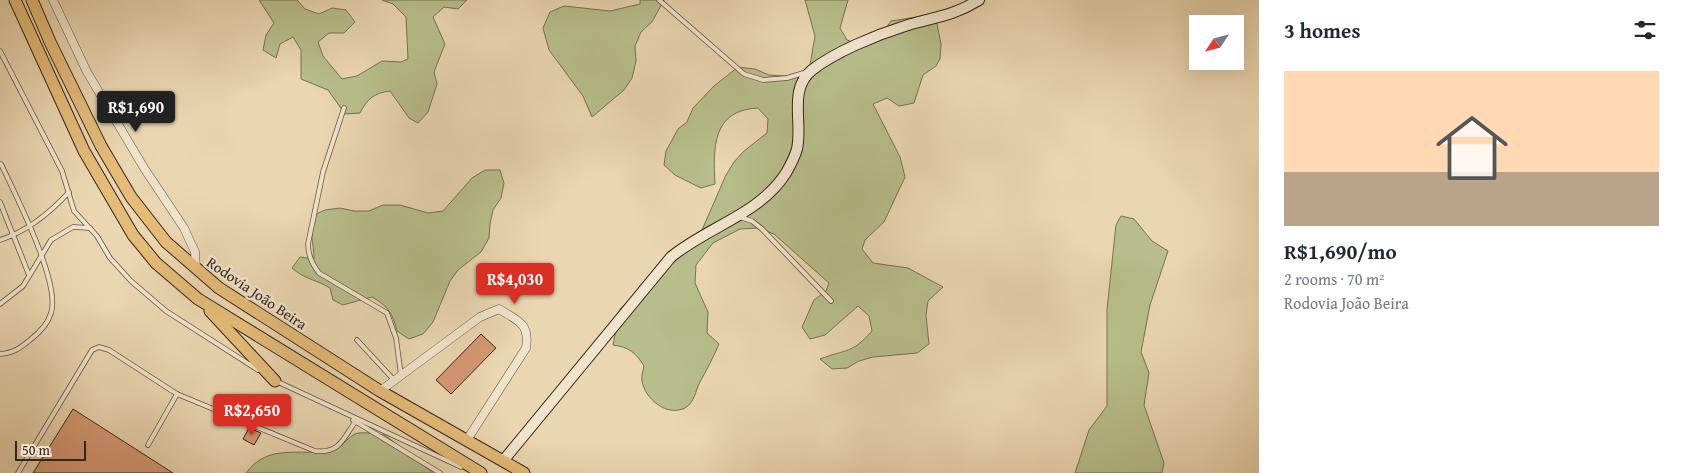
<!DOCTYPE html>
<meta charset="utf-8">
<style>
:root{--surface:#fff;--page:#f2f2f3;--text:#1f2937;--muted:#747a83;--accent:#d93025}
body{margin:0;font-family:"Gentium Book Plus",serif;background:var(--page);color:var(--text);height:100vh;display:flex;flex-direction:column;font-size:19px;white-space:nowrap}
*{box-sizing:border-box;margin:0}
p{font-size:16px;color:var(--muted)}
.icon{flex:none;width:28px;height:28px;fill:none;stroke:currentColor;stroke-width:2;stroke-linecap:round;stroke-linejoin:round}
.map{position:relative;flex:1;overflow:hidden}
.panel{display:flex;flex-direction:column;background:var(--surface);width:425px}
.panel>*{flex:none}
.needle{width:32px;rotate:234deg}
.controls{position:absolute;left:1189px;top:15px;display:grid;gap:10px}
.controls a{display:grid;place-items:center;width:55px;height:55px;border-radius:0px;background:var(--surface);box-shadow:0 5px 20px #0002;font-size:25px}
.scale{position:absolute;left:15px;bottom:12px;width:71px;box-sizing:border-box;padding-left:5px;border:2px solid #35251f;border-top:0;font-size:14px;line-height:18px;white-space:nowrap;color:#35251f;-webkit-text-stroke:4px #f1e4cc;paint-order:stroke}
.price{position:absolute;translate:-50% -42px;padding:0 11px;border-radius:5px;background:var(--accent);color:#fff;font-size:16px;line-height:32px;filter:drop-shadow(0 1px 2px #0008)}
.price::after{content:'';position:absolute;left:50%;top:30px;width:15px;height:11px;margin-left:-8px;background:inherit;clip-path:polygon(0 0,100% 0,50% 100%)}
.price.selected{background:#222;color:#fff}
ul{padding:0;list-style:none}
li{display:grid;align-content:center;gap:10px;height:265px;padding:0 25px}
li span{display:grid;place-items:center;height:155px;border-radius:0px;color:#555}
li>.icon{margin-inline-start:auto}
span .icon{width:90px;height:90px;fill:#fffc;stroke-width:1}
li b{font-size:21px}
h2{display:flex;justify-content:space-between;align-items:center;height:60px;padding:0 25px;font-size:21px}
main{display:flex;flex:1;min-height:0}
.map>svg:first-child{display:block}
.green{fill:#b7be8b;stroke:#767255}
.building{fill:#d69973;stroke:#35251f}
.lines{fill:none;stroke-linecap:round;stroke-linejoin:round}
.lane-casing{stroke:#625143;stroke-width:5.5}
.street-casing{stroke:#625143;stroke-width:9}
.secondary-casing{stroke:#35251f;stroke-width:12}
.primary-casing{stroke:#35251f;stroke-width:13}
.lane{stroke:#f1e4cc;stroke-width:4}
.street{stroke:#f1e4cc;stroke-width:8}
.secondary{stroke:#f1e4cc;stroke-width:10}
.primary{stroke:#e5bb78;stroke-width:11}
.labels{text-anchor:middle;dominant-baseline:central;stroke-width:5;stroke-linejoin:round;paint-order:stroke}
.street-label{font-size:15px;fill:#35251f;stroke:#f1e4cc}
</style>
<main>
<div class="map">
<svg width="1259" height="473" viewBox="0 0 1259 473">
<rect width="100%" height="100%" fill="#ead6b0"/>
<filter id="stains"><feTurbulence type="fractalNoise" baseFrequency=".004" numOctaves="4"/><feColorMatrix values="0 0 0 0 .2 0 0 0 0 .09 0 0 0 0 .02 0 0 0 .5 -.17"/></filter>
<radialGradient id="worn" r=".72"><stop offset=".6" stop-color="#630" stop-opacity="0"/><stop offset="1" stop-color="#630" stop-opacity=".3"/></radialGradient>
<!-- green -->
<g class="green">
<path d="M259,0H297L305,9L319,14L332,8L346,10L355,22L344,33H329L318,42L323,56L342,79L357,76L382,61L401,62L408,59L406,17L393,4L382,0H467L458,9L444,7L433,17L445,44L434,72L437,84L428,112L418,123L409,118L390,91C374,93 367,99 360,113L345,114L328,90L301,79V50L293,37L280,44L276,58L263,50L266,35L274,23Z"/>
<polygon points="640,0 664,0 652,22 641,32 635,46 636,61 632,78 624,90 592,117 583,96 549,50 543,28 550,12 564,6 610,11 640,4"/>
<path d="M805,0H848L840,28L847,40L862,45L886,28L891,21L935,14L941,44L940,59L936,66L923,75L914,103L899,106L887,98L873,104L900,157L905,177L884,222L865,240L862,249L873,263L908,268L943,287L928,301L926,315L929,344L917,353L873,357L859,361L847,368L832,369L820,359C846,349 852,354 872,331L869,316L858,306L825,335L810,339L802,327L814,300L826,291L829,283L774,234L758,228L740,229L713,243L696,265L695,283L708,312L707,333L719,344C713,358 707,369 700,382C695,391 695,402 685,408C667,417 645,399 642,381C641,377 643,371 644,366C636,353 629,347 613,345L620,309L702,230L726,175L734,162L744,151L767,133L768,119L758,108C712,110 713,148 715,184L701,188L675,175L664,165L666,151L678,129L687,122L693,108L714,86L738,67L755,69L769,75L784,76L799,75L810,65L815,36Z"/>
<path d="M485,170H500L504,183L501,198L493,210L490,224L489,238L481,252L458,270L450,281L433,322L423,334L409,339L397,331C393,314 388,306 372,297L343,305L333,300L330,288C317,280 304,279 292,268L300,257L314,259C314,244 309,231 312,216L325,210L340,208L354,211H369L383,205H400L428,213L443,211L472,178Z"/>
<polygon points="1121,216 1134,219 1152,241 1168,251 1150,305 1141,352 1149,373 1144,405 1164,463 1162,473 1075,473 1089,430 1107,406 1107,309 1116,225"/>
<path d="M370,433L385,435L433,473H246C269,442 300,457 332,450C341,448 347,438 355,434C359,432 366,433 370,433Z"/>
</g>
<!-- building -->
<g class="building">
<polygon points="481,334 496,348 451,394 436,380"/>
<polygon points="73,409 173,473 33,473"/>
<polygon points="249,428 261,433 254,445 243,439"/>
</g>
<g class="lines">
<!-- lane casing -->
<g class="lane-casing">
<g id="lane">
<polyline points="659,0 744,74 763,80 787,78 807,72"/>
<polyline points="0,51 62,171 74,211 97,236 110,258 131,281 166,311 258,370"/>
<path d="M344,108L323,172L308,244C308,256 312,264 319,273L387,313L396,338L401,375"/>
<polyline points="0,202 29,275"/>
<polyline points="740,217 752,221 762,229 831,301"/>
<path d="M0,240C28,231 49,214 69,192"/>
<polyline points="0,304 23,286 51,240 73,227 90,228"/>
<polyline points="357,340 394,380"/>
<path d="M0,354C14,353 20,348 30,340C39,333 48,324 51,313C61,283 15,194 1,164"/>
<polyline points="276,381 461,467"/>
<polyline points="353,420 440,473"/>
<polyline points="148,445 177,394"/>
<path d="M18,473L92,350L99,347L109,350L177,394L315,451C339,454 343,439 355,422"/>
</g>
</g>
<!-- street casing -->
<g class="street-casing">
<g id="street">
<polyline points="53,0 87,72 144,168 184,228 195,252 196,269"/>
<path d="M380,391L480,317L499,309C518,321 530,323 526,348L467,440"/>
</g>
</g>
<!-- secondary casing -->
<g class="secondary-casing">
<path id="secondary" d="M503,461L671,257C709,226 760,214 786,173C790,166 795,156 797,149C803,123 788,89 812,70C835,52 876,35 905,26C934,17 951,17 979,0"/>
</g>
<!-- primary casing -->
<g class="primary-casing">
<g id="primary">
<polyline points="15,0 84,151 133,235 156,263 198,299 481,473"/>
<polyline points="32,0 51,44 101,146 131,197 166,242 219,288 380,391 524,473"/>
<polyline points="210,311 275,381"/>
</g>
</g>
<!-- lane -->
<use href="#lane" class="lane"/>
<!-- street -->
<use href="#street" class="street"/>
<!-- secondary -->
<use href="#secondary" class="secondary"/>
<!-- primary -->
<use href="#primary" class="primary"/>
</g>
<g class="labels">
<!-- street labels -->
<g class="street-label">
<text transform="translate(257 293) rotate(34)">Rodovia João Beira</text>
</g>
</g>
<rect width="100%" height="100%" filter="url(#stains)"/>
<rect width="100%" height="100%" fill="url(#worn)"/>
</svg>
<div class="controls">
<a><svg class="needle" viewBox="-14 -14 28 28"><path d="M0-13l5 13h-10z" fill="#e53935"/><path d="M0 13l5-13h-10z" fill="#747a83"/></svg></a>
</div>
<div class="scale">50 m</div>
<b class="price selected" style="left:136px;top:133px">R$1,690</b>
<b class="price" style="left:515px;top:305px">R$4,030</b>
<b class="price" style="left:252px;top:436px">R$2,650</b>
</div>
<section class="panel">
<h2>3 homes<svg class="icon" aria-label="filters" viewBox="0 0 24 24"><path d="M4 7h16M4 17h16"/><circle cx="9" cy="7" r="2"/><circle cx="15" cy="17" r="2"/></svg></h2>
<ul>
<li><span style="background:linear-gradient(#ffd9b3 65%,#b9a48a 0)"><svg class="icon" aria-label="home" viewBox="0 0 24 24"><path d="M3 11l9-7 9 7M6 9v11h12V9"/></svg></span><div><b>R$1,690/mo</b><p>2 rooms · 70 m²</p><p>Rodovia João Beira</p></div></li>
</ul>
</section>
</main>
